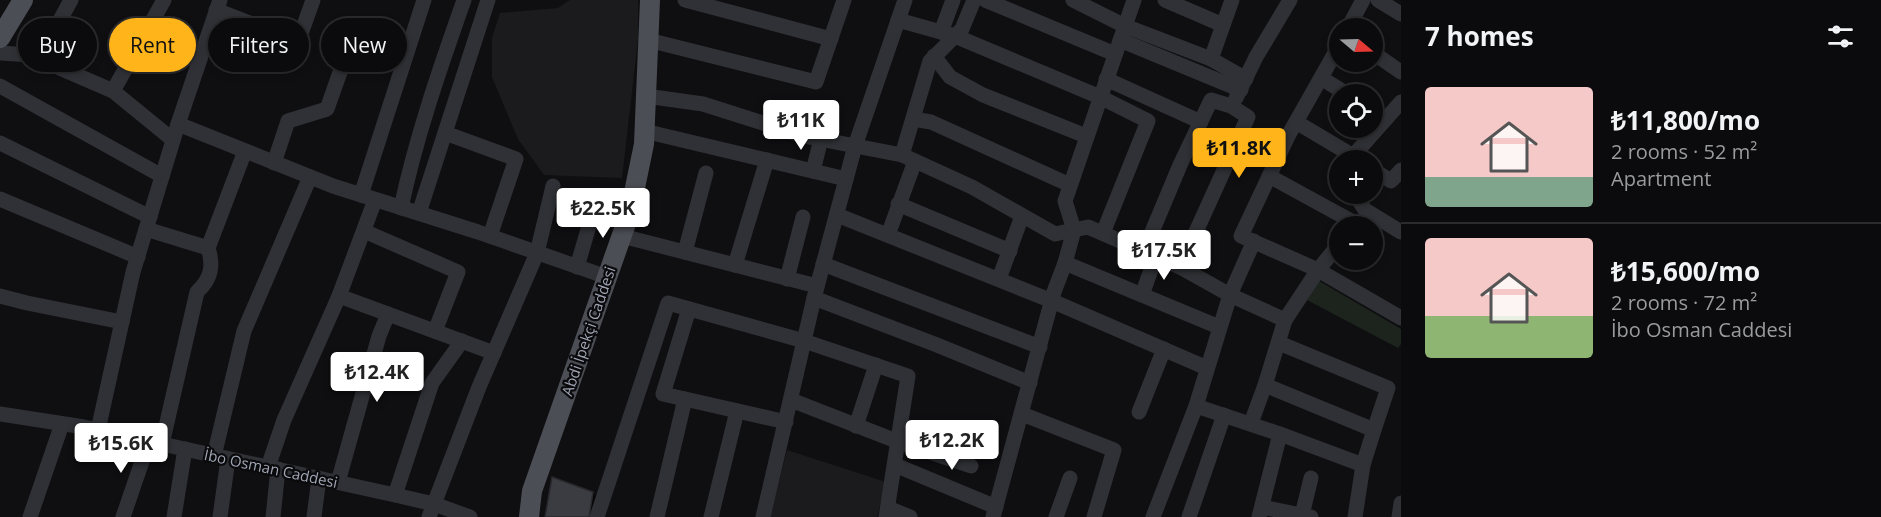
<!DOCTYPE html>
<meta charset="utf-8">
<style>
:root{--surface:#0b0b0d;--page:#141416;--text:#f1f3f6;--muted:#9a9b9d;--line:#2b2b2e;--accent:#ffb419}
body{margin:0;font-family:"Open Sans",sans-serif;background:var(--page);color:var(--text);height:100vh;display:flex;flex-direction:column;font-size:22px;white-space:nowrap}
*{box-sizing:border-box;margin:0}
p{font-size:20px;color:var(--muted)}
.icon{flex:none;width:33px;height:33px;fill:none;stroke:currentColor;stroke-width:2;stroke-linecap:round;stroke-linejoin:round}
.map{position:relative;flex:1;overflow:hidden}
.panel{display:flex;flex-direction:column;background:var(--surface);width:480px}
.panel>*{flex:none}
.banner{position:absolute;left:18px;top:18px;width:570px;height:54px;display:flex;gap:12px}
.needle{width:39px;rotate:109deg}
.controls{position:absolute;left:1329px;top:18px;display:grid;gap:12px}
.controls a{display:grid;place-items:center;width:54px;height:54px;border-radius:50%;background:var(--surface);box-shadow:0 3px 9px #0003,0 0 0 2px var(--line);font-size:30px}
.price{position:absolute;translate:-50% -51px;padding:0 14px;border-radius:6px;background:#fff;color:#222;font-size:20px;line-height:39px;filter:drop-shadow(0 2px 3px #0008)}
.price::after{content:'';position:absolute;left:50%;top:36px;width:18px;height:14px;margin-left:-9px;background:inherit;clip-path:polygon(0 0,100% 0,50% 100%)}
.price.selected{background:var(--accent);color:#111}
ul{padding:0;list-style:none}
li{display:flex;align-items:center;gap:18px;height:150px;padding:0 24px}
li+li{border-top:2px solid var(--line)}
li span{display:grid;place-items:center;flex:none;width:168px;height:120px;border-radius:6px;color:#555}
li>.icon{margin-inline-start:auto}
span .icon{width:72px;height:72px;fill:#fffc;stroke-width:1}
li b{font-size:26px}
h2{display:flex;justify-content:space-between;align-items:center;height:72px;padding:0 24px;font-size:26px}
.tag{padding:0 21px;border-radius:27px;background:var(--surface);box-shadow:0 3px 9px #0003,0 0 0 2px var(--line);font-size:21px;line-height:54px}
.tag.selected{background:var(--accent);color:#111}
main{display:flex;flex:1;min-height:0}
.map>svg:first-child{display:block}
.built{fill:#1b1b1e}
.green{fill:#1c241d}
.shadow{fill:#0007}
.building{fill:#3b3c41;stroke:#29292d;stroke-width:1.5}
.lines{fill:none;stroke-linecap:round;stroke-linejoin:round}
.minor{stroke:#303136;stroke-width:15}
.major{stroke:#4c4e55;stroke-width:20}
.labels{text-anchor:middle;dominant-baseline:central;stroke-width:4.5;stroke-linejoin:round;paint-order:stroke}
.street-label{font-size:15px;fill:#9fa5b3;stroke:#0a0a0c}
</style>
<main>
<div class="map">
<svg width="1401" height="517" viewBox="0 0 1401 517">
<rect width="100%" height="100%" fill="#0f0f11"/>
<!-- built -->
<g class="built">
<polygon points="570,0 638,0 638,40 622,178 544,175 518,139 492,77 492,38 500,13 558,8"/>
<polygon points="787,450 886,482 877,517 770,517"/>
</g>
<!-- green -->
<polygon class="green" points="1319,281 1401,329 1401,344 1398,348 1307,300"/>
<!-- shadow -->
<polygon class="shadow" points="592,493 604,500 602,517 548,517"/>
<!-- building -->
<polygon class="building" points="552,477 593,492 589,517 545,517"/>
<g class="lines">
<!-- minor -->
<g class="minor">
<polyline points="220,0 178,124 333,186 478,232 607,277"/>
<polyline points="685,0 831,39"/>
<polyline points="985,0 1115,54"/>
<polyline points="1073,0 1125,26 1211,59"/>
<polyline points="1165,0 1223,25"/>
<polyline points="1232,0 1211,59 1246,79"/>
<polyline points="1378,0 1401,14"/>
<polyline points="216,10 298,42 313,0"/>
<polyline points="898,20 955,36 1100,97 1148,121 1103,233"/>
<polyline points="1348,28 1363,0"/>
<polyline points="941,32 953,0"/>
<polyline points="648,40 816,82 844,0"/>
<polyline points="1120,40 1241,90"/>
<polyline points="1340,44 1288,136 1241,236 1318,270 1401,318"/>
<polyline points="1372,52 1401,72"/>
<polyline points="0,53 30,55 113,91 173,140"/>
<polyline points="934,56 950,77 983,95 1086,136"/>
<polyline points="39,59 71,0"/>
<polyline points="1321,78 1347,94"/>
<polyline points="1106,79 1201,122"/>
<polyline points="0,86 162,176"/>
<polyline points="113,91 164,0"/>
<polyline points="646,96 703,104 804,136 902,155 972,187 1055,234 1088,227 1180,267 1230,295 1285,320 1318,270 1340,243"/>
<polyline points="1236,98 1256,57 1290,0"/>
<polyline points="1372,110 1386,119"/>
<polyline points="913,119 931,122 1070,185"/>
<polyline points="1296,122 1360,160"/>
<polyline points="644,131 846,179"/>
<polyline points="445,133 516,159 490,236"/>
<polyline points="0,143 150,217"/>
<polyline points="902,155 930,61 962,29 974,0"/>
<polyline points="1353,156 1401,102"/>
<polyline points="274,163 288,121 327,109 350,44"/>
<polyline points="1372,169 1391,181 1401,170"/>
<polyline points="813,171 821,139"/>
<polyline points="1269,176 1355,223"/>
<polyline points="1355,194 1365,210 1401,232"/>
<polyline points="361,195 424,0"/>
<polyline points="0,199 138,257"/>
<polyline points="898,204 1010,251"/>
<path d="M401,208C416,137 440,68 464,0"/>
<polyline points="419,213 488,0"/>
<polyline points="837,215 1052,301 1207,368"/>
<polyline points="146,229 208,248 245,151"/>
<polyline points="364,231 458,272 435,331"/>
<polyline points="888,235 915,161"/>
<polyline points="622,236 817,286"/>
<polyline points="1144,251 1180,165 1211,100 1231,106 1248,117 1180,267"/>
<polyline points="685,252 706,173"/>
<polyline points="1065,263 1219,327"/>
<polyline points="823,264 1040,347"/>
<polyline points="735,265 767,160"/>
<polyline points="577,267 596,202"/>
<polyline points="787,279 803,217"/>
<polyline points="999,279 1022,216"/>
<polyline points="1142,295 1156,256"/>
<polyline points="0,296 27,303 122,322"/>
<polyline points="339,296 494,353"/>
<polyline points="814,298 937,345 1030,383"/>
<polyline points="689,309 663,394 786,422"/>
<polyline points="1279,343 1388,388 1374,430"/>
<polyline points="1265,385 1374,430 1363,465 1355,517"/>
<polyline points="791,400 899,442 971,466"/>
<polyline points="1196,406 1280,434 1259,517"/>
<polyline points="1139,412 1164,349"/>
<polyline points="0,414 84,427 395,495 434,504 470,517"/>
<polyline points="1022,414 1114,450 1094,517"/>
<polyline points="1251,423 1265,385 1285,320"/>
<polyline points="856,426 876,365"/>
<polyline points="98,430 133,272 178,124"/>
<polyline points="1280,434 1363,465"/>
<path d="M162,444L197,292C211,279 214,266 208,248"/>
<polyline points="214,456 244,331 310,177"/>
<polyline points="895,465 996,507"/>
<polyline points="268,467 284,420 339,296 375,200"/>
<polyline points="338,482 379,336 388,314"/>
<polyline points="395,495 432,383 462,341"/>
<polyline points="1262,507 1311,517"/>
<polyline points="888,508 910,517"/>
<polyline points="1302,515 1311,478"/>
<polyline points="30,517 62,424"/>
<polyline points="123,517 149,441"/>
<polyline points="174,517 185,449"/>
<polyline points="220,517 228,459"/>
<polyline points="273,517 278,469"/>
<polyline points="314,517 319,478"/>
<polyline points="429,517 479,387 537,253 553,186"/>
<polyline points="597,517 668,303 804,341 908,376 886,517"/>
<polyline points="657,517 685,399"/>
<polyline points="711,517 737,411"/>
<polyline points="763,517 814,298 855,146 905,0"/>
<polyline points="993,517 1054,292 1065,263 1074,230 1065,201 1134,0"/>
<polyline points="1056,517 1070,478"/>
<polyline points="1153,517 1196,406 1230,295 1254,241"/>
<polyline points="1189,517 1224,415"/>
<polyline points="1399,517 1401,503"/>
</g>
<!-- major -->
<g class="major">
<polyline points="0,38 23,0"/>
<polyline points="529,517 532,491 630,212 644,144 650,0"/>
</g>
</g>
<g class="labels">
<!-- street labels -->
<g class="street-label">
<text transform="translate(588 331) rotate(-71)">Abdi İpekçi Caddesi</text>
<text transform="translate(271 468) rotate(12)">İbo Osman Caddesi</text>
</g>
</g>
</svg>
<div class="controls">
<a><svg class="needle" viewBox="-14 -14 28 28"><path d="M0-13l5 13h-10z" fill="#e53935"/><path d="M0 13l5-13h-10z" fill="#9a9b9d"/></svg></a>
<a><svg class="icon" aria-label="locate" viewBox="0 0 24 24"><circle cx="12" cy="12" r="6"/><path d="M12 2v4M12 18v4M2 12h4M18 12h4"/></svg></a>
<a>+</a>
<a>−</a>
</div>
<b class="price" style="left:801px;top:151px">₺11K</b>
<b class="price selected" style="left:1239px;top:179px">₺11.8K</b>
<b class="price" style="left:603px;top:239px">₺22.5K</b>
<b class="price" style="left:1164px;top:281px">₺17.5K</b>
<b class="price" style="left:377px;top:403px">₺12.4K</b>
<b class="price" style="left:952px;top:471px">₺12.2K</b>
<b class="price" style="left:121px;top:474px">₺15.6K</b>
<div class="banner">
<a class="tag">Buy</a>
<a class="tag selected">Rent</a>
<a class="tag">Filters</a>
<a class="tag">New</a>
</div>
</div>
<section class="panel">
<h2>7 homes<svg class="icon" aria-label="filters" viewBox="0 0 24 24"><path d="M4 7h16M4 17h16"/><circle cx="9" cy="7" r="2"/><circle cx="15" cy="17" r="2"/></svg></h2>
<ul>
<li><span style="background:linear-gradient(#f6c9c9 75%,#7fa58c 0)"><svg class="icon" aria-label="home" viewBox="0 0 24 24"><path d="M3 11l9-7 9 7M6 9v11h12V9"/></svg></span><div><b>₺11,800/mo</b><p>2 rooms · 52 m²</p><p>Apartment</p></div></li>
<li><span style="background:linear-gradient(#f6c9c9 65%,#8fb573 0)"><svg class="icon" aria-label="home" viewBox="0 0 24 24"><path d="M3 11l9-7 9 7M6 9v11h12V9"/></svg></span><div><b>₺15,600/mo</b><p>2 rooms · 72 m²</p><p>İbo Osman Caddesi</p></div></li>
</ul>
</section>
</main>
